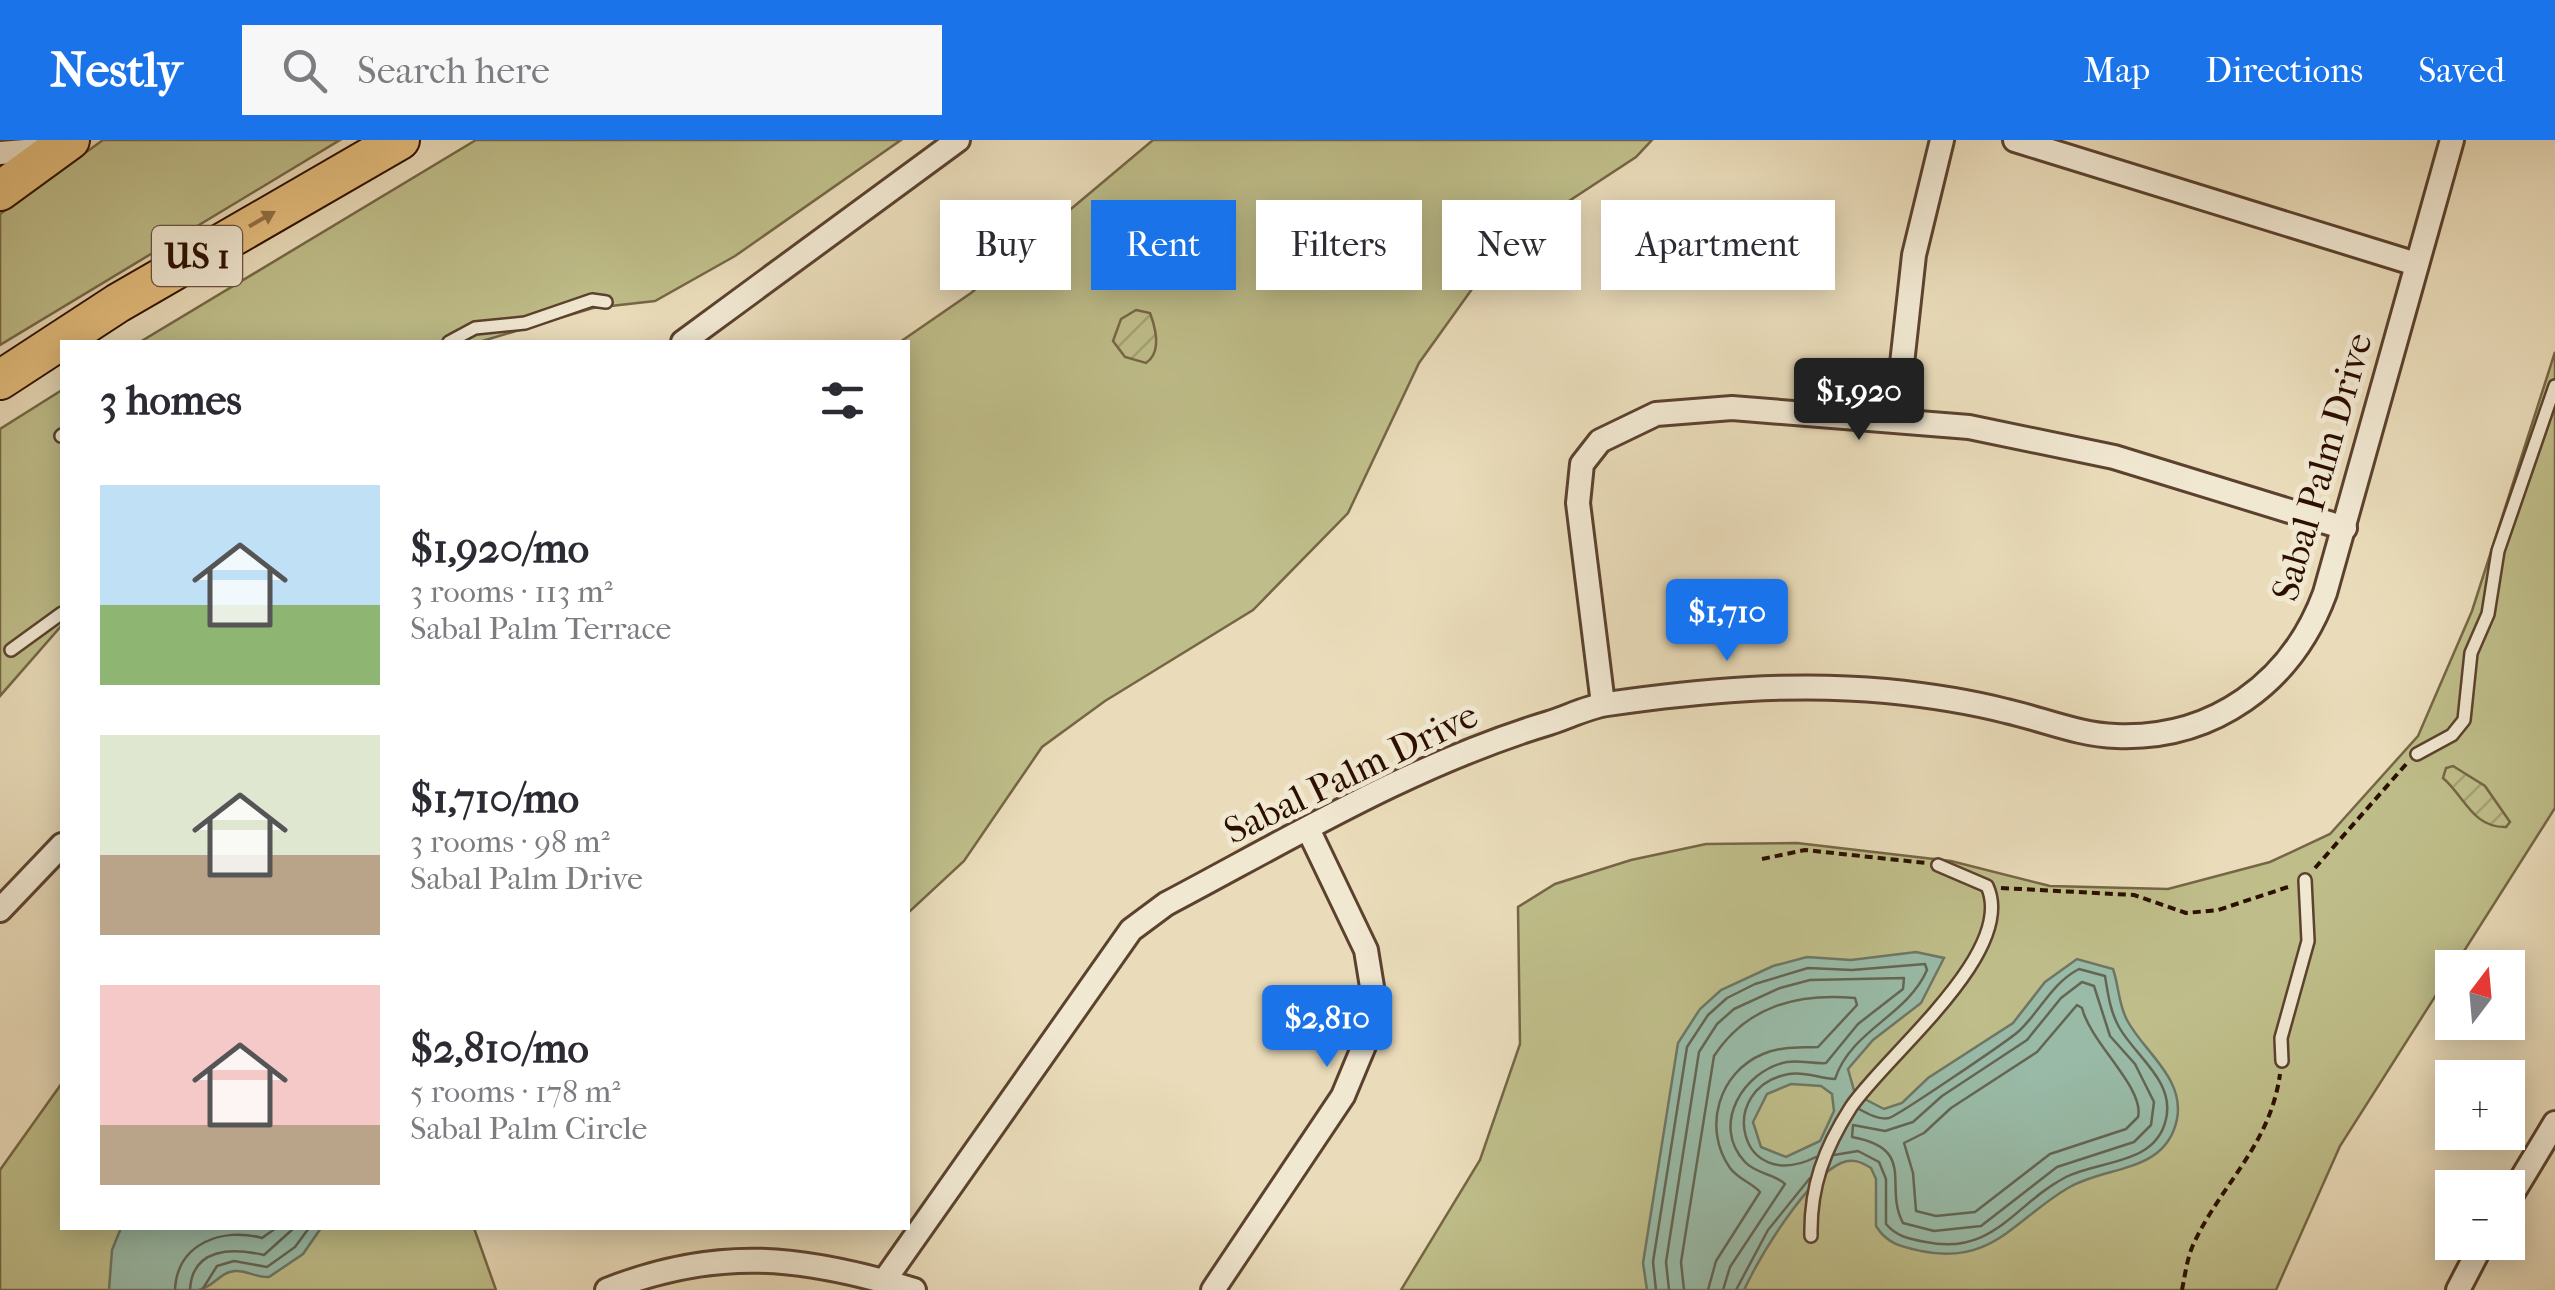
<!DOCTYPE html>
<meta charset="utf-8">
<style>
:root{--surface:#fff;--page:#f7f7f7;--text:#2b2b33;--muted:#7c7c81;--accent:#1a73e8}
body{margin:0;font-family:"IM FELL French Canon",serif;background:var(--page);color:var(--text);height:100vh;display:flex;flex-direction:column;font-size:38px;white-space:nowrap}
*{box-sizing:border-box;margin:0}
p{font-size:32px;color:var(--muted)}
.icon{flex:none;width:55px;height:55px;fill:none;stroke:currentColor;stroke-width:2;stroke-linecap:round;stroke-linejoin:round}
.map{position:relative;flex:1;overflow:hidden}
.side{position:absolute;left:60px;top:200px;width:850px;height:890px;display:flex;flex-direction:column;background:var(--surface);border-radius:0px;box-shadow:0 5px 25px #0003}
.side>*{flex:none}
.banner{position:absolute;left:940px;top:60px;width:950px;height:90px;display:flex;gap:20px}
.needle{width:65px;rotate:16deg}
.controls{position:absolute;left:2435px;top:810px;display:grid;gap:20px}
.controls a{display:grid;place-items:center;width:90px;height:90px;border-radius:0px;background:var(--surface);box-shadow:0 5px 25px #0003;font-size:50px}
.price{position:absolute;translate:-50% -85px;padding:0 22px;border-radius:10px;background:var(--accent);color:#fff;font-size:32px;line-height:65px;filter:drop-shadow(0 2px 5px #0008)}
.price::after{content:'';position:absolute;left:50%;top:60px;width:30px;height:22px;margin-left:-15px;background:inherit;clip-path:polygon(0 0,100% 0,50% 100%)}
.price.on{background:#222;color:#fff}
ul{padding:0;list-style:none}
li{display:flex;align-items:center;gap:30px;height:250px;padding:0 40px}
li span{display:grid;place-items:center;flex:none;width:280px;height:200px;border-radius:0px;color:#555}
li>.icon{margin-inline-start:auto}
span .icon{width:120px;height:120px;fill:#fffc;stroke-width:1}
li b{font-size:42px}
h2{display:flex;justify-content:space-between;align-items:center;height:120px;padding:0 40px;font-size:42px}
.chip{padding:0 35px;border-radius:0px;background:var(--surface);box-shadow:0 5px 25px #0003;font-size:35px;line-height:90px}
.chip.on{background:var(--accent);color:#fff}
header{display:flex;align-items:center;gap:60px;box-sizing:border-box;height:140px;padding:0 50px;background:var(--accent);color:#fff}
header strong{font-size:48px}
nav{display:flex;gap:55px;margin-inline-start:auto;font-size:35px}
.search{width:700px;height:90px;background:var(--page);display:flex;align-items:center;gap:25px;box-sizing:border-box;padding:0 35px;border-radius:0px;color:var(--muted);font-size:38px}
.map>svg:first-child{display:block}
.grass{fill:#bfbe8a;stroke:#766645;stroke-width:2.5}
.garden{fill:url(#garden-furrows);stroke:#766645;stroke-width:2.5}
.water{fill:#99bca9;stroke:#6e7765;stroke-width:2.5;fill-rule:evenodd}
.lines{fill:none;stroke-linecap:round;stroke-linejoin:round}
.shore{stroke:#636654;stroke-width:2.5}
.service-casing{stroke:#5c422e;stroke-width:16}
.minor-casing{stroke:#5c422e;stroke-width:28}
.primary-casing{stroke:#2d0f00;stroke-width:42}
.path{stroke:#2d0f00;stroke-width:4;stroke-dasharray:8 5;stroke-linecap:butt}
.service{stroke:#f1e8d2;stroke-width:11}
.minor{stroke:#f1e8d2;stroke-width:22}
.primary{stroke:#e5be7d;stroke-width:38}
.oneway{fill:#926f45}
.labels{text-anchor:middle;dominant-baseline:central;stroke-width:10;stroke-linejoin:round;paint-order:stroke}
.shield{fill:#f1e8d2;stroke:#68503f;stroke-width:2.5}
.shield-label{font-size:35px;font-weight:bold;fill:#2d0f00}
.street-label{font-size:38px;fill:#2d0f00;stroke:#f1e8d2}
</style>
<header>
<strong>Nestly</strong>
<div class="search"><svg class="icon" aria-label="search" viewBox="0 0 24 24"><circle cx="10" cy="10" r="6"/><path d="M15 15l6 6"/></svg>Search here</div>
<nav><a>Map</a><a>Directions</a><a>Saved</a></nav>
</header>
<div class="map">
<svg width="2555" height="1150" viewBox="0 0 2555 1150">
<defs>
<pattern id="garden-furrows" width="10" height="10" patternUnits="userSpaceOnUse" patternTransform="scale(2.5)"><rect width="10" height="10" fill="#bfbe8a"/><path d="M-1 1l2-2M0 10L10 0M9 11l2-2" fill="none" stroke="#a4a275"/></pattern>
</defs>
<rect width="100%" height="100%" fill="#eadcba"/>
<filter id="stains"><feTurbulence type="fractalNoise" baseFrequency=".002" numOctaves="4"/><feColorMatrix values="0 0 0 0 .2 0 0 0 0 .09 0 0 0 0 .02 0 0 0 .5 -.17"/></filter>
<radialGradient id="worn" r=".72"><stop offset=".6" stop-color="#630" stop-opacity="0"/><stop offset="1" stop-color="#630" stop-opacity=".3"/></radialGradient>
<!-- grass -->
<g class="grass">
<polygon points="103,0 340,0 0,205 0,74"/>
<polygon points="476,0 901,0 735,116 655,161 593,168 479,202 140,202"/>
<polygon points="1153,0 1652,0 1636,17 1505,103 1419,223 1348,373 1253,470 1105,561 1042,607 964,721 908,773 908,202 900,202 971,153"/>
<polygon points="2555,212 2555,668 2340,1006 2276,1150 1401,1150 1480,1020 1520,904 1518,767 1555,744 1631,720 1706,704 1797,703 1951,721 2050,746 2168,749 2270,722 2330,694 2418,596 2472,471"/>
<polygon points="62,250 62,485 0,556 0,289"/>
<polygon points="62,943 62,1088 474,1088 496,1150 0,1150 0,1030"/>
</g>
<!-- garden -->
<g class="garden">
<path d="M1136,170L1150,173C1156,189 1162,212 1146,223L1125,217L1113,201L1121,179Z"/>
<path d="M2453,626L2485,646L2510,682L2506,687C2473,688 2465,657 2443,638L2446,628Z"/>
</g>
<!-- water -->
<g class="water">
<path d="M1916,812L1944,818L1921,863L1873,900L1848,929L1855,954L1884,969L1902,963L1928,938L2013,883L2045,842L2077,819L2113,829C2119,846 2118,863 2127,880C2143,911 2185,938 2177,979C2166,1034 2106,1025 2068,1048C2015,1079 1992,1126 1921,1111C1902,1107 1887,1104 1876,1086V1039L1871,1028C1861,1022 1853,1018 1841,1023C1806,1039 1760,1116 1744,1150H1647L1643,1123L1678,903L1700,869L1721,850L1773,826L1807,817L1851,820ZM1791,944L1821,946L1832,954L1834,971L1820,1001L1786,1017L1761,1007L1753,982L1767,954Z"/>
<path d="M121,1088H321L303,1114L269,1137C256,1138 247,1130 235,1131C219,1132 215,1147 198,1150H109L112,1110Z"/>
</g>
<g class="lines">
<!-- shore -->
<g class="shore">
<path d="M2082,842L2094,846L2110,896L2135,924L2154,962L2151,985L2134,1002L2057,1027L1981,1086L1934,1091L1903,1083C1883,1046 1918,1009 1852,997L1853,985L1885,991L1913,982L1942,956L2027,900L2061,858Z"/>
<path d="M2077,865L2082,868C2091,904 2145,948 2138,977L2126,989L2050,1014L1975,1072L1936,1076L1916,1071L1913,1033L1904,1003L1924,993L1951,968L2037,912Z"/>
<path d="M1834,1015L1858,1011L1879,1022L1886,1039V1084C1897,1097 1910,1099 1926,1102C1994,1116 2015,1063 2066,1037C2100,1020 2156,1025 2166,979C2175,941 2135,916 2119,887C2110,871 2108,854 2105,836L2079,829C2052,843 2041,870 2019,891C2008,901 1897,976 1889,978C1879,980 1868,974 1859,969"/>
<path d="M175,1150C177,1103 223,1087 262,1098L276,1088"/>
<path d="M190,1150C192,1107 233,1108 264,1115L294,1088"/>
<polyline points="202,1150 217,1126 234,1121 267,1127 295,1107 309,1088"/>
<path d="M1656,1150L1653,1122L1687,907L1708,875L1727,858L1755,844L1808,828L1852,830L1925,824L1927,830C1907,876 1851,890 1835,939C1821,939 1805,931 1789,934C1715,947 1738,1056 1816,1017"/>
<path d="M1669,1150L1666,1122L1699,912L1717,884L1734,869L1780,848L1810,840L1904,838L1903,849L1858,884L1826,923C1813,924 1800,920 1787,922C1744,930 1710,985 1745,1022C1756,1034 1775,1034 1785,1044L1730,1127L1723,1150"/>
<path d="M1684,1150L1681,1122L1714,916C1747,866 1797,853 1855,858L1857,865L1818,907C1799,908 1782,906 1763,914C1719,932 1702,988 1730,1028C1738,1039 1752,1043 1760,1052L1716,1121L1708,1150"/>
<polyline points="1736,1150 1768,1090 1810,1038"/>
</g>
<!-- service casing -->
<g class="service-casing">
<g id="service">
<polyline points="449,202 475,188 525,183 592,160 606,162"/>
<polyline points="61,296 62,295"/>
<polyline points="11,510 62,473"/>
<polyline points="2417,614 2452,595 2464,580 2471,513 2488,474 2498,411 2555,246"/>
<polyline points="2282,921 2281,898 2308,801 2305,740"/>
<path d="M1811,1096C1810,1047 1824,1009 1851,967C1885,916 2018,812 1987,746L1938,725"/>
</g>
</g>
<!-- minor casing -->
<g class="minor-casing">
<g id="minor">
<polyline points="2015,0 2416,124"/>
<polyline points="0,13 50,9"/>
<polyline points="683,202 958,0"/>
<polyline points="1896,278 1914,115 1942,0"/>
<polyline points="1603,564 1578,363 1582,324 1600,301 1656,274 1732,268 1969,287 2114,317 2345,388"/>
<polyline points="0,770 62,705"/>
<polyline points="2508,1061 2555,983"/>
<path d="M884,1141L1131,790L1166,764C1291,698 1413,624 1549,583C1568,577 1587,567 1607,564C1698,551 1793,542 1886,551C1926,555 1967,561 2006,571C2042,579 2079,595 2116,596C2213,600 2292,543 2325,453L2452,0"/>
<path d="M607,1150C717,1106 803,1116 914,1150"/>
<polyline points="1213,1150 1343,956 1368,896 1373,853 1366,810 1308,689"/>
<polyline points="2458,1150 2483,1102"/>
</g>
</g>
<!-- primary casing -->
<g class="primary-casing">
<g id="primary">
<polyline points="0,51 70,0"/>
<polyline points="0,240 118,163 400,0"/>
</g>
</g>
<!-- path -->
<g class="path">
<polyline points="1762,719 1805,710 1926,723"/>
<polyline points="2315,728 2408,622"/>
<polyline points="2001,748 2134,755 2186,773 2218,770 2288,747"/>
<path d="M2182,1150C2185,1135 2187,1119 2193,1105C2221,1044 2270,1006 2280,934"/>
</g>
<!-- service -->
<use href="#service" class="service"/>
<!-- minor -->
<use href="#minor" class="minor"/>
<!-- primary -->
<use href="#primary" class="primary"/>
</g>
<!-- one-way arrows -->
<defs><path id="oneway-solid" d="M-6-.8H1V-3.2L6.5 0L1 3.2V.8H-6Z" transform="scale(2.5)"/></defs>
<use class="oneway" href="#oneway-solid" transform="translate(262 79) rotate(-30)"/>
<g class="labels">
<!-- shield labels -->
<rect class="shield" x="152" y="86" width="90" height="60" rx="8"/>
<g class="shield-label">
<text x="197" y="116">US 1</text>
</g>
<!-- street labels -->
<g class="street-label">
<text transform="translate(2322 327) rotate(-74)">Sabal Palm Drive</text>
<text transform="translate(1351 633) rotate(-26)">Sabal Palm Drive</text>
</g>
</g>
<rect width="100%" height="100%" filter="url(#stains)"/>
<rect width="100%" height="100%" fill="url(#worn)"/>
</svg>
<div class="controls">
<a><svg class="needle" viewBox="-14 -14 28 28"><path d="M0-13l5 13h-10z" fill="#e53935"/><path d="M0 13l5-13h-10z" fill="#7c7c81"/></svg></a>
<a>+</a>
<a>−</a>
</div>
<b class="price on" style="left:1859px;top:303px">$1,920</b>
<b class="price" style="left:1727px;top:524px">$1,710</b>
<b class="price" style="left:1327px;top:930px">$2,810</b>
<div class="banner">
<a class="chip">Buy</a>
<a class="chip on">Rent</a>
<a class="chip">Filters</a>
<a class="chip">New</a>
<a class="chip">Apartment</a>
</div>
<section class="side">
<h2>3 homes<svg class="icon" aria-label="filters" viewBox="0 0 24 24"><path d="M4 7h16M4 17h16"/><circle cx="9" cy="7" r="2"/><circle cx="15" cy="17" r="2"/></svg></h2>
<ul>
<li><span style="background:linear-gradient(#bfe0f5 60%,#8fb573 0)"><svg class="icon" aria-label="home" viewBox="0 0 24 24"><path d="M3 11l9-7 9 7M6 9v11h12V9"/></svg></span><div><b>$1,920/mo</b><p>3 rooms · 113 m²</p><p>Sabal Palm Terrace</p></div></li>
<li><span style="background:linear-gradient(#dfe7d0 60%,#b9a48a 0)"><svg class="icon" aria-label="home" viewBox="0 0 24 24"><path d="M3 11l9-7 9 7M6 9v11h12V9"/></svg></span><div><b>$1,710/mo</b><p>3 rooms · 98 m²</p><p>Sabal Palm Drive</p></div></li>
<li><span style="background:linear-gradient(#f6c9c9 70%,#b9a48a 0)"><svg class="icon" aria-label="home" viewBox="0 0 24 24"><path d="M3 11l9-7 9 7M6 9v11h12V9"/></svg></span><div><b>$2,810/mo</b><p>5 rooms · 178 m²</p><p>Sabal Palm Circle</p></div></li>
</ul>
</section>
</div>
